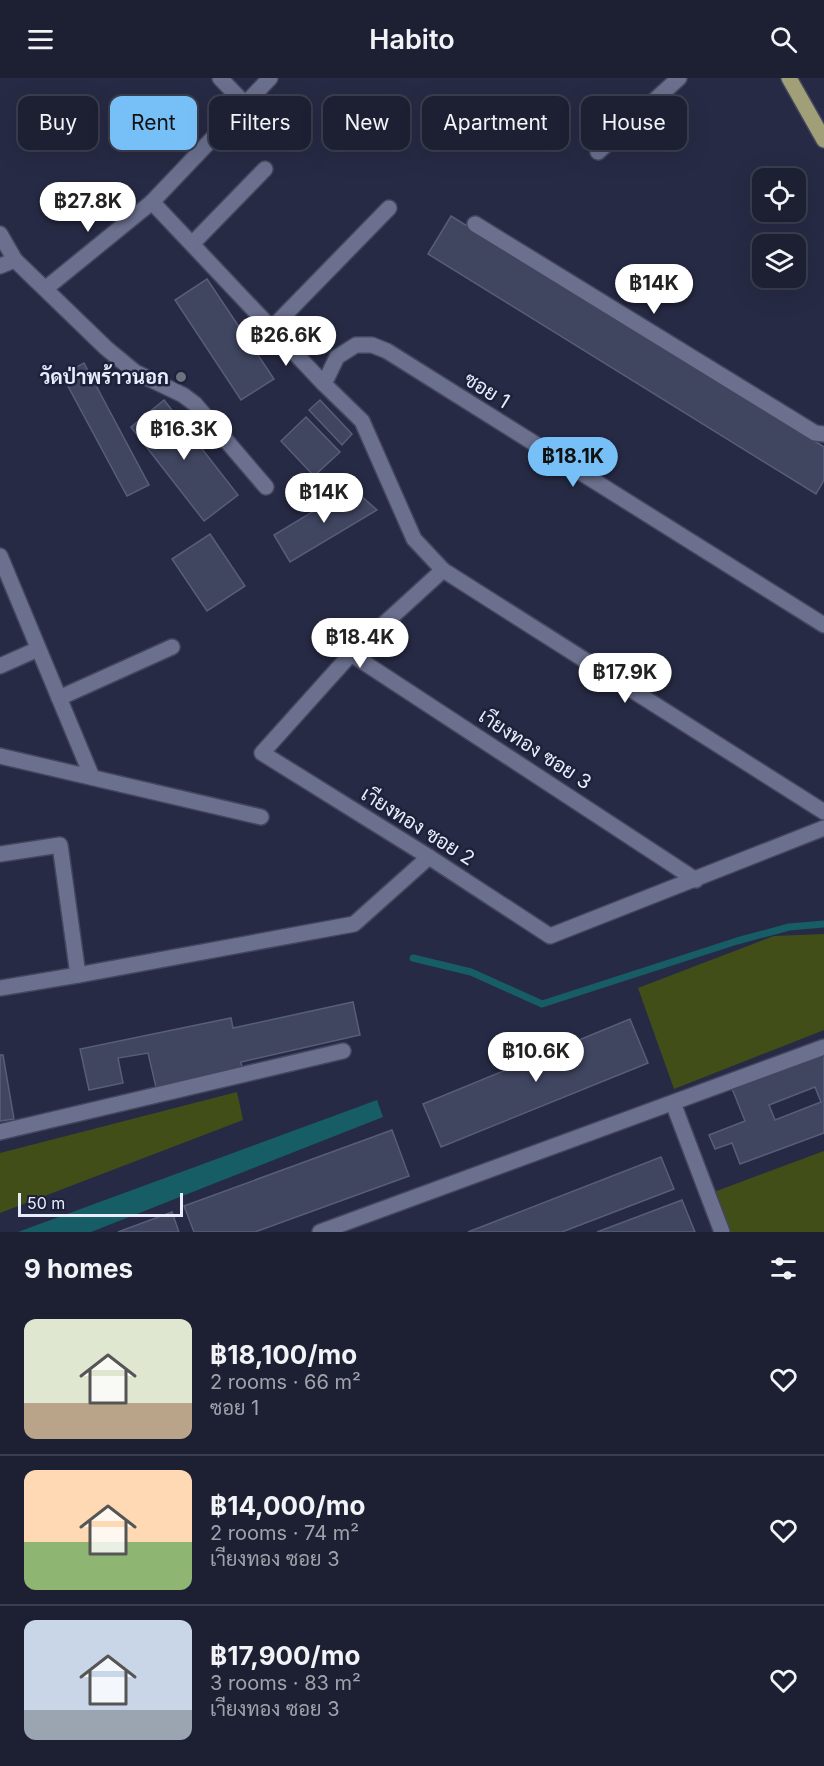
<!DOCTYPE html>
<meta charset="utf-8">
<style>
:root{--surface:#1d2033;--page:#25283b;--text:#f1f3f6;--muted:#a0a3ac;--line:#3b3e4e;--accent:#77c0f7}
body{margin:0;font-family:Inter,Sarabun,sans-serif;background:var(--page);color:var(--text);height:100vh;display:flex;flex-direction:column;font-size:22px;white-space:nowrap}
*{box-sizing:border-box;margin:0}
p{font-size:20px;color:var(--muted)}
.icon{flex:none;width:33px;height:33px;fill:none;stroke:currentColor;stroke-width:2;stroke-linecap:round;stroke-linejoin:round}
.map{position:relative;height:1154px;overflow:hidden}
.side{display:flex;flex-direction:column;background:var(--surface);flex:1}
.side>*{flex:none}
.banner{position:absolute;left:18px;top:18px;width:789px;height:54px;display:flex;gap:12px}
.buttons{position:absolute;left:752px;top:90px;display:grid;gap:12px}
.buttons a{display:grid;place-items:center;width:54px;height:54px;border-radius:12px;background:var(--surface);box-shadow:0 6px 24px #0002,0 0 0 2px var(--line);font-size:30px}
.scale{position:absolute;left:18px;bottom:15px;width:165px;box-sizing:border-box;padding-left:6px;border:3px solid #e8ecfd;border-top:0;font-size:16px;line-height:21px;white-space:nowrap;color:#e8ecfd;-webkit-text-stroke:4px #1d213a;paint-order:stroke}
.price{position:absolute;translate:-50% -51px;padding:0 14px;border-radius:21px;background:#fff;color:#222;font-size:20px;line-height:39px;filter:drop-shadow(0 2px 3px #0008)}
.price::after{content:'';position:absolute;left:50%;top:36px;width:18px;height:14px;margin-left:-9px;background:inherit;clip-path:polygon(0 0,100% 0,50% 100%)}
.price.on{background:var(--accent);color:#111}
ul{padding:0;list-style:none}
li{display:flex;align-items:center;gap:18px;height:150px;padding:0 24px}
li+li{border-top:2px solid var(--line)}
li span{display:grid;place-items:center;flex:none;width:168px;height:120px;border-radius:12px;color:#555}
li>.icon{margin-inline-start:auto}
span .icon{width:72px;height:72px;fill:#fffc;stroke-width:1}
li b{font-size:26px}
h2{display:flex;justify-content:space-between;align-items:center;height:72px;padding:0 24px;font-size:26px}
.chip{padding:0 21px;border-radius:12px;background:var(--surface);box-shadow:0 6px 24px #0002,0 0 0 2px var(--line);font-size:21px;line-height:54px}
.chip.on{background:var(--accent);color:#111}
header{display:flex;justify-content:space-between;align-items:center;height:78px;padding:0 24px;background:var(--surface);font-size:27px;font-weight:600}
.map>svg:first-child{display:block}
.green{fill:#424e17}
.water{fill:#175d66}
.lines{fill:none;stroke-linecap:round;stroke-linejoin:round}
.stream{stroke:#175d66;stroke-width:7}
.building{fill:#404560;stroke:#585d7a;stroke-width:1.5;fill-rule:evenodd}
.minor-casing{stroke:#44465d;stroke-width:18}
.major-casing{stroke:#44465d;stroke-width:18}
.minor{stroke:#6a708e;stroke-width:15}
.major{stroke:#a09f77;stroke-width:15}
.worship-dot{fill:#6b7280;stroke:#1d213a;stroke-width:2}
.labels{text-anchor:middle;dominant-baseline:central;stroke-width:5;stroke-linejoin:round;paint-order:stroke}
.poi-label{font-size:20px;font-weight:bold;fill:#e8ecfd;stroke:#1d213a;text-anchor:end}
.street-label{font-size:20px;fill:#e8ecfd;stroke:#1d213a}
</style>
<header><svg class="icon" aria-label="menu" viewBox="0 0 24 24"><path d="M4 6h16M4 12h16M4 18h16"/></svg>Habito<svg class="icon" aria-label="search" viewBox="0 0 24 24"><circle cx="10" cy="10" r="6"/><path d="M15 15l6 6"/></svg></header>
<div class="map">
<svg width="824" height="1154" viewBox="0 0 824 1154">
<rect width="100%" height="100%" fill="#272a44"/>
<!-- green -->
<g class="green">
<polygon points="824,856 824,952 674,1011 638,910 774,858"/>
<polygon points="237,1014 243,1042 0,1135 0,1075"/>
<polygon points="824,1073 824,1154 729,1154 714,1114"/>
</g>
<!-- water -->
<polygon class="water" points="377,1022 383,1039 91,1154 18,1154"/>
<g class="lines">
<!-- stream -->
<polyline class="stream" points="413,880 471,894 542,926 737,863 789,849 824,846"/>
</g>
<!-- building -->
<g class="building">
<polygon points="451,138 824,369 824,402 816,416 428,176"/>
<polygon points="207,201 274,301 241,322 175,222"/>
<polygon points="84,285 149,407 127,418 62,297"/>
<polygon points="164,322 238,417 204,443 131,349"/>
<polygon points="320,322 352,356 342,367 309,332"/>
<polygon points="306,339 340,374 314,398 281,363"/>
<polygon points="352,410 377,432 290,484 274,457"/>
<polygon points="210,456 245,508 207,533 172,481"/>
<polygon points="353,924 360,957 241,984 242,990 156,1009 148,975 118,980 123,1005 89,1012 80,971 231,940 233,950"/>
<polygon points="630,941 648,985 441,1069 423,1026"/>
<path d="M824,973V1055L740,1086L732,1065L715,1071L709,1057L745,1043L731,1008ZM815,1009L821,1024L775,1042L769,1027Z"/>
<polygon points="0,977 3,977 14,1041 0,1043"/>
<polygon points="392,1052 409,1098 255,1154 194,1154 184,1128"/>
<polygon points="661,1079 674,1111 562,1154 468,1154"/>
<polygon points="682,1122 695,1154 597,1154"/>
<polygon points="172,1134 179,1154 118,1154"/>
</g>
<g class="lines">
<!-- minor casing -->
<g class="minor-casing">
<g id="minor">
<polyline points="220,0 246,27"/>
<polyline points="598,74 679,0"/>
<polyline points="152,124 324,306 362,343 414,461 443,492 824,734"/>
<polyline points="475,146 815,355 824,356"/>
<polyline points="0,156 15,182 106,270 135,294 183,317 195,326 266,409"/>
<polyline points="192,166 265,91"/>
<polyline points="0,188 15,182"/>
<polyline points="45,211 152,124 270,0"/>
<polyline points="272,250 389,130"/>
<polyline points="324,306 337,279 356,267 372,267 387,273 824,547"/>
<polyline points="0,478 92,699"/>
<polyline points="443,492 351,576 262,675 429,779 550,858 824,750"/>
<polyline points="351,576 696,802"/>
<polyline points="0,588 38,571"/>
<polyline points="59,620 172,569"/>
<polyline points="0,678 261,739"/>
<polyline points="0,776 60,767 78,897"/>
<polyline points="0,910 78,897 354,846 429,779"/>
<polyline points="673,1025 722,1154"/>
<polyline points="0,1054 343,973"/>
<polyline points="320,1154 824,969"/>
</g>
</g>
<!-- major casing -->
<g class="major-casing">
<polyline id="major" points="789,0 824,62"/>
</g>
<!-- minor -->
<use href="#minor" class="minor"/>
<!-- major -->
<use href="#major" class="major"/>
</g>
<!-- markers -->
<circle class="worship-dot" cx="181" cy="299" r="6"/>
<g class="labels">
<!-- poi labels -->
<g class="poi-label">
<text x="169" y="299">วัดป่าพร้าวนอก</text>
</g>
<!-- street labels -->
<g class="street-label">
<text transform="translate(487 312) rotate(32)">ซอย 1</text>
<text transform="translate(535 671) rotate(33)">เาียงทอง ซอย 3</text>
<text transform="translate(418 748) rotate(32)">เาียงทอง ซอย 2</text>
</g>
</g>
</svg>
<div class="buttons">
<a><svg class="icon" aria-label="locate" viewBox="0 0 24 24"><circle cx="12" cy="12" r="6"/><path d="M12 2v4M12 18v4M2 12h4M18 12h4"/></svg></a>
<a><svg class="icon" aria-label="layers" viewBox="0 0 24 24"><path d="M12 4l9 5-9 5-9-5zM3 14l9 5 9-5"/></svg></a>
</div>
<div class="scale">50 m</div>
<b class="price" style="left:88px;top:155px">฿27.8K</b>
<b class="price" style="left:654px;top:237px">฿14K</b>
<b class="price" style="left:286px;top:289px">฿26.6K</b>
<b class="price" style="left:184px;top:383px">฿16.3K</b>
<b class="price on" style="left:573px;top:410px">฿18.1K</b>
<b class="price" style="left:324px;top:446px">฿14K</b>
<b class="price" style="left:360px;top:591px">฿18.4K</b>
<b class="price" style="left:625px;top:626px">฿17.9K</b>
<b class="price" style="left:536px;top:1005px">฿10.6K</b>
<div class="banner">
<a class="chip">Buy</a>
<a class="chip on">Rent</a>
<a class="chip">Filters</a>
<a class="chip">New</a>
<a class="chip">Apartment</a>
<a class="chip">House</a>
</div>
</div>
<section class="side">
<h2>9 homes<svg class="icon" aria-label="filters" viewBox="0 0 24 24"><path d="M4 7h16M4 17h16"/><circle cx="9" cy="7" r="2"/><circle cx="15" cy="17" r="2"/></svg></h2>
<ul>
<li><span style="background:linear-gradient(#dfe7d0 70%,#b9a48a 0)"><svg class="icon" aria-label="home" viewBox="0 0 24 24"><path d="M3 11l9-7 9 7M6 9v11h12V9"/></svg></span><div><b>฿18,100/mo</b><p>2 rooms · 66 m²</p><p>ซอย 1</p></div><svg class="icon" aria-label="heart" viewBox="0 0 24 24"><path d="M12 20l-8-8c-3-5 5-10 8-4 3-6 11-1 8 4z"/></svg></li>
<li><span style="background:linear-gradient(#ffd9b3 60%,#8fb573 0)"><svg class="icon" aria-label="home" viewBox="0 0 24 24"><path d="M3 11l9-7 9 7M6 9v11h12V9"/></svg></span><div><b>฿14,000/mo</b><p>2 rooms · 74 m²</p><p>เาียงทอง ซอย 3</p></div><svg class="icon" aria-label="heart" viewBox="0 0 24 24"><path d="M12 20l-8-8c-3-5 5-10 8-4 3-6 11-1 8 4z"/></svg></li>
<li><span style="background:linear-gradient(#c9d6e8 75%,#9aa5b1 0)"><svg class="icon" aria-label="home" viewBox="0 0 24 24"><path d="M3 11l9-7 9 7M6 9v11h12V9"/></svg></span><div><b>฿17,900/mo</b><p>3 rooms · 83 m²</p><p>เาียงทอง ซอย 3</p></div><svg class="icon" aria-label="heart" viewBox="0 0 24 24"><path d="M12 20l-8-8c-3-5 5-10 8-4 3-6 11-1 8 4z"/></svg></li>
</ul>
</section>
